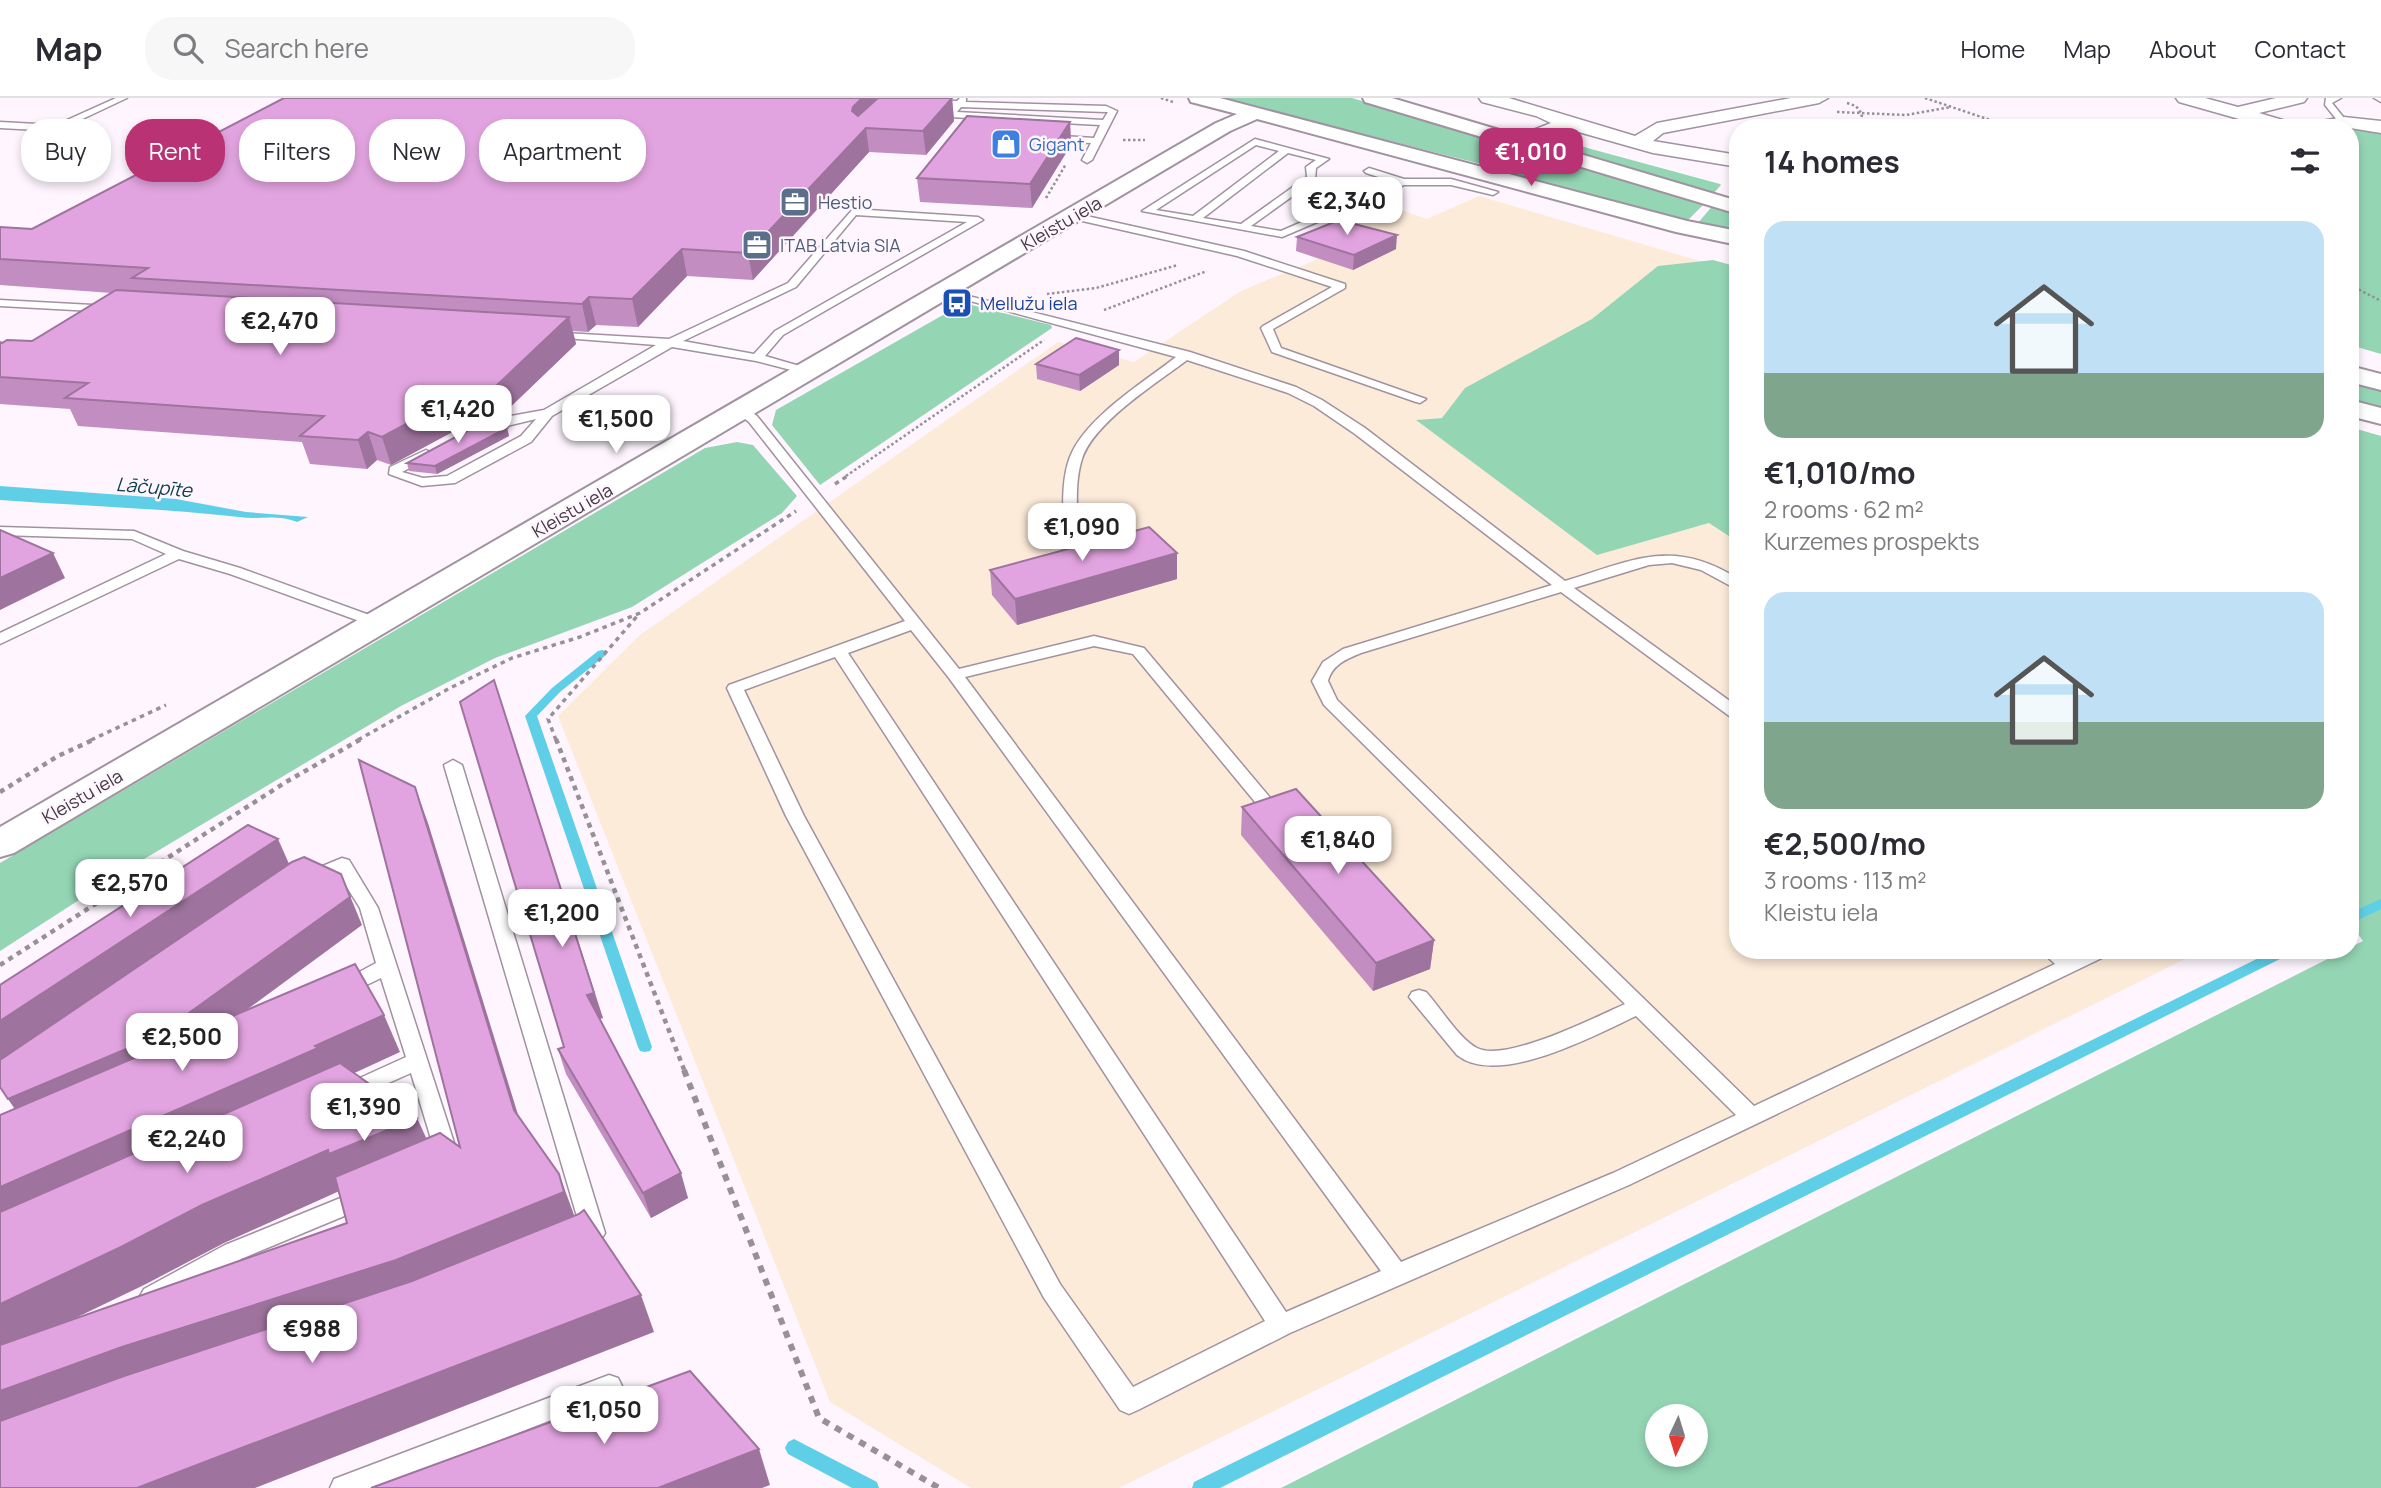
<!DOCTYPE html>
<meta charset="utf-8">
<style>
:root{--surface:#fff;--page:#f7f7f7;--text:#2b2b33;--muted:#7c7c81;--line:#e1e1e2;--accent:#b93274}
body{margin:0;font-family:Manrope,sans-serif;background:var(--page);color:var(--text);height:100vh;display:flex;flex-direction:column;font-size:26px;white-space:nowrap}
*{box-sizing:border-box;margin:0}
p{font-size:23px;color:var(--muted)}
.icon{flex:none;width:38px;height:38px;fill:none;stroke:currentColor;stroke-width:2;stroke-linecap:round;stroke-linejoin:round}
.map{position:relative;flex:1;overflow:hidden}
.details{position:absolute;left:1729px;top:21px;width:630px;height:840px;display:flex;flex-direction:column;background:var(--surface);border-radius:28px;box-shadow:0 4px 10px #0003}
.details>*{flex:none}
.banner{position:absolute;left:21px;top:21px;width:665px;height:63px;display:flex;gap:14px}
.needle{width:46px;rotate:184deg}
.controls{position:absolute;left:1645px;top:1306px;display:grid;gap:14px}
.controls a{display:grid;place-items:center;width:63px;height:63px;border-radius:50%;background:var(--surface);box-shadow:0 4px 10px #0003;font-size:35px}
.price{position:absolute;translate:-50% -60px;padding:0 16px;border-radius:14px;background:#fff;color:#222;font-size:23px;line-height:46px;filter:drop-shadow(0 2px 4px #0008)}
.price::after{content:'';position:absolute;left:50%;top:42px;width:21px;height:16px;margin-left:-10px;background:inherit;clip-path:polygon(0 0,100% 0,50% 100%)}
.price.on{background:var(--accent);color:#fff}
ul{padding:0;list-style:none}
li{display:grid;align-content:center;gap:14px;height:371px;padding:0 35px}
li span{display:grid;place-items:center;height:217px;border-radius:21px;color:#555}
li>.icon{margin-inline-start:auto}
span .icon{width:126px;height:126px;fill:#fffc;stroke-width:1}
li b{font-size:30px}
h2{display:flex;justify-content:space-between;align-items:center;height:84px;padding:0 35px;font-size:30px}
.chip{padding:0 24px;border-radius:28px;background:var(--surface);box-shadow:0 4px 10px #0003;font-size:24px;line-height:63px}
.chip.on{background:var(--accent);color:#fff}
header{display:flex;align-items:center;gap:42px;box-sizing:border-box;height:98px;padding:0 35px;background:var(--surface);border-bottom:2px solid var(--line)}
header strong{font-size:33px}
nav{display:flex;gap:38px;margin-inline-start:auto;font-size:24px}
.search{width:490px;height:63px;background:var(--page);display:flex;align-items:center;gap:18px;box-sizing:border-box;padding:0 24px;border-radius:28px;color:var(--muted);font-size:26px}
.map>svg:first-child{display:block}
.industrial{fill:#fcebd9}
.green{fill:#94d5b4;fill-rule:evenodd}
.water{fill:#5fcfe7}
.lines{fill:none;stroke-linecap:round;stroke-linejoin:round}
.stream{fill:#5fcfe7;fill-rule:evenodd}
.lane-casing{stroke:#a0929f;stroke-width:3}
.street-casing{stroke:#a0929f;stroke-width:3}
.secondary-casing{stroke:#a0929f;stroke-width:4}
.path-far3{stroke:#979097;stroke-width:2.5;stroke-dasharray:2.5 2.5;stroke-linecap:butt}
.path-far2{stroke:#979097;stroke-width:3.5;stroke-dasharray:4.5 4.5;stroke-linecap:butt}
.path-far1{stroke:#979097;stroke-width:4.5;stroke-dasharray:5 5;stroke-linecap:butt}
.path{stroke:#979097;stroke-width:6;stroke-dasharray:7 7;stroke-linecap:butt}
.lane{fill:#fff;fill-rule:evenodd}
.street{fill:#fff;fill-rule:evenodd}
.secondary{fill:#fff;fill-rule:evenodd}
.wall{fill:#c28dc1}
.shaded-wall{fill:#9e739d}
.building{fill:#e2a4e0;stroke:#9e739d;stroke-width:2}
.labels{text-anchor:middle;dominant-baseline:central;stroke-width:5;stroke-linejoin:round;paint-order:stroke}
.far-shop-label{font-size:18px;fill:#366cbe;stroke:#fef5fe;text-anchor:start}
.far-service-label{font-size:18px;fill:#4e5e75;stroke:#fef5fe;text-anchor:start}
.far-street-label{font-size:18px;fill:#403a40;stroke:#fef5fe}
.far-transit-label{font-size:18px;fill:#164399;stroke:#fef5fe;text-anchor:start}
.far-water-label{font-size:19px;font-style:italic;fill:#0d414c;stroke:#fef5fe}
</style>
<header>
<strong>Map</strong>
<div class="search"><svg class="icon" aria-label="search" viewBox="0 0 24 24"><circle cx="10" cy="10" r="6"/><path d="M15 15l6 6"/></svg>Search here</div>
<nav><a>Home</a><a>Map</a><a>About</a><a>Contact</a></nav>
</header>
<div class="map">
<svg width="2381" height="1390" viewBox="0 0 2381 1390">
<rect width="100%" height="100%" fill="#fef5fe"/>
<!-- industrial -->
<polygon class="industrial" points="1479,98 1734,173 1478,316 1417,322 1597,456 1710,425 1738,444 1738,852 2203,852 1119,1390 971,1390 830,1304 558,618 640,537 1058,244 1134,264 1241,193 1318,161 1296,153 1398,111 1427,121"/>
<!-- green -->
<g class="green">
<path d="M1219,0H1352L1522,51L1530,59C1520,73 1492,68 1477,65Z"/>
<polygon points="2350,30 2381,34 2381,256 2350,247"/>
<polygon points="1547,39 1720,86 1721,87 1712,97 1546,44 1542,41"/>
<polygon points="1556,59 1706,104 1688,122 1509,78 1547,70 1552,67"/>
<polygon points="1714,106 1738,113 1738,135 1698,125"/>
<polygon points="1713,162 1738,169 1738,444 1709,425 1597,457 1416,322 1442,320 1465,290 1592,221 1658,168"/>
<polygon points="964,205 1051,227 1052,230 820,387 772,327 776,312"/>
<polygon points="2350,282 2381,290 2381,312 2350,304"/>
<path d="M2350,329L2381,338V1390H1281L2363,843L2350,825ZM1657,1318H1696V1356H1657Z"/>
<polygon points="737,344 753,347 797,398 782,415 632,509 495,560 401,608 124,773 0,853 0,765 705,350"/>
</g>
<!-- water -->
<path class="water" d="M0,388L176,401L246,414L308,419L297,424C277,416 259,422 239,419C159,410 80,408 0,402Z"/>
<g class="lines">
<!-- stream -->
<g class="stream">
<polygon points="602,552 606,553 607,555 606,557 560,594 537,618 652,949 650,953 645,954 640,953 638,949 525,618 552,590 598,553"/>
<polygon points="2381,801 2381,811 2350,826 2350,815"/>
<polygon points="2275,852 2294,852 2292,855 1220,1390 1192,1390 1194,1384"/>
<polygon points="794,1341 877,1384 879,1390 852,1390 788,1356 785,1350 788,1344"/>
</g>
<!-- lane casing -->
<g class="lane-casing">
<g id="lane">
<polygon points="116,0 127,0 57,33 0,30 0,24 56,27"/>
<path d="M960,0H966V4L1106,8L1117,13L1092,62L1087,65L1082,62L1091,45L1047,43L1043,40L1047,37L1094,40L1100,27L950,19L946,16L952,8L924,5L928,2L957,3ZM961,9L1106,14H1108L1103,22L957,14Z"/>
<polygon points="2326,0 2341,0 2332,5 2348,25 2347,27 2341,27 2325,7"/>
<polygon points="2374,0 2381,0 2381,4"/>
<path d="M1255,41L1329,61L1316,70L1315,82L1251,128L1281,133L1394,84L1366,75L1364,73L1369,70L1404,81H1451L1498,94L1493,97L1451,87H1404L1282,139L1142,113ZM1256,47L1279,53L1193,118L1156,112ZM1288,55L1316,62L1306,69L1307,79L1241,126L1203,120Z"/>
<path d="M853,111L978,119L983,122L783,237L765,258L810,271V277L756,263L672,249L552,318L531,344L455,385L422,388L389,376L390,369L426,352L433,356L431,359L402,374L423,380L447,378L521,338L536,321L469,337L463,333L464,330L494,321L544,312L656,247L551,239L545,236L547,234L669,241L788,185ZM856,117L967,124L775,233L754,256L683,243L796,189Z"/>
<polygon points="1073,115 1244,153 1345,186 1345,190 1273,231 1281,250 1426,301 1420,305 1416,304 1272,254 1261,230 1263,228 1332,189 1237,158 1069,120 1069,116"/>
<path d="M941,191L1190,254L1296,289L1322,302L1365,330L1565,483C1631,463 1673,439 1738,481V492L1701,472L1672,465L1649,467L1574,490L1738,609V622L1732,620L1561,494L1361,555C1346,561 1332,567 1328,583L1337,602L1754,1008L2055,866L2040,852H2064L2071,858L2083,852H2111L2108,857L1629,1087L1290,1235L1138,1312L1129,1316L1120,1312L1044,1200L786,718L727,590L729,587L905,523L749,324L737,315V309H745L757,318L959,571L1094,538L1144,550L1272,702L1275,706L1272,710H1260L1133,556L1094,548L965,579L1401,1164L1613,1075L1736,1017L1636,918C1595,937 1498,990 1457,957L1409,899L1412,894L1419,892L1426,894C1440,909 1459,941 1477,950C1505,965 1596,919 1625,906L1324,607L1312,583L1323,564L1343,551L1552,487L1355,336L1314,308L1288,295L1187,262C1157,285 1094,324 1082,361C1073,388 1079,423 1077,452L1075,455H1065L1063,452C1065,423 1059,387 1070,359C1085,320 1144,284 1176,259L941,195ZM911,532L949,580L1381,1173L1286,1214L848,555ZM835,559L1265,1223L1133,1289L1060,1186L804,718L744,592Z"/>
<polygon points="0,202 111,208 117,211 111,214 0,208"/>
<polygon points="0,429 134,433 183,453 240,470 383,522 386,525 378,530 373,528 230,476 179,461 0,546 0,535 166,456 132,441 0,437"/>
<path d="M453,662L462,667L605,1135C599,1146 593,1150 581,1146L577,1139L581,1132L444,667Z"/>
<polygon points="342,760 349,762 378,810 458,1057 455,1063 447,1066 439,1063 436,1057 411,975 348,1003 340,1001 337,995 340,989 406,959 381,880 342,899 335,897 332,892 335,887 376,865 360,810 338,775 310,786 303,784 301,780 303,776"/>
<polygon points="365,1090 373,1092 376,1099 373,1106 241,1161 160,1205 152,1208 144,1205 140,1198 144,1191 225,1147"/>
<polygon points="609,1277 618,1280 622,1288 618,1296 376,1390 330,1390 334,1381"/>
</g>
</g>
<!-- street casing -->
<g class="street-casing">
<g id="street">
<polygon points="1479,0 1509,0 1635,38 1657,25 1791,0 1828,0 1819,5 1663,35 1653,43 1738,57 1738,69 1653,55 1568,31 1529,47 1515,47 1513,43 1515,39 1551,25 1536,18 1482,4"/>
<polygon points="2176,0 2205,0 2238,9 2276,0 2307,0 2304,4 2259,15 2300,27 2344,19 2381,23 2381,35 2350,30 2271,30 2179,4"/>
</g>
</g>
<!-- secondary casing -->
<g class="secondary-casing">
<g id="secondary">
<polygon points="1189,0 1220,0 1687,123 1738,133 1738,147 1676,134 1257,21 1230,33 14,755 0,759 0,729 1216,25 1237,16 1191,4"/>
<polygon points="1363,0 1392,0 1738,103 1738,116 1365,4"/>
<polygon points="2350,268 2381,276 2381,292 2350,284"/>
<polygon points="2350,302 2381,310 2381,326 2350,318"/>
</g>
</g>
<!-- path-far3 -->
<g class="path-far3">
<polyline points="1161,0 1173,4"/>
<polyline points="1925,0 2014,30"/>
<polyline points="1847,5 1856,8 1862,16 1860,30"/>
<polyline points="1837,14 1906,17 1951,9"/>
<polyline points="2162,30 2178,25"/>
<polyline points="1123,42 1145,42"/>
<polyline points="1046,100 1066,66"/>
<polyline points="2350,187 2381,203"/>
<polyline points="1047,196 1096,190 1178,167"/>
<polyline points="1104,212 1207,173"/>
<polyline points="846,378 1044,242"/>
</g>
<!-- path-far2 -->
<g class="path-far2">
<polyline points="835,386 849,377"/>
<polyline points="91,642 166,607"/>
<polyline points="358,642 450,590 512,560 580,539 640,515 796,413"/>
<polyline points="556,642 548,621 639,516"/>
</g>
<!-- path-far1 -->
<g class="path-far1">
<polyline points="556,641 685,974"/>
<polyline points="0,694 58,658 95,641"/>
<polyline points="0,867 286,684 361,641"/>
</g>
<!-- path -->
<polyline class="path" points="684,972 819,1320 939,1390"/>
<!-- lane -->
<use href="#lane" class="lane"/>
<!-- street -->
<use href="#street" class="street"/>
<!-- secondary -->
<use href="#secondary" class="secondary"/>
</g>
<!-- wall -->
<g class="wall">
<polygon points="952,0 954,23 926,57 869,54 753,182 687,178 638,229 596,227 588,234 573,233 576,246 501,318 469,325 391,367 377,362 367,371 310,366 302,344 78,328 70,311 0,306 0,244 32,243 112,195 0,187 0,129 32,131"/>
<polygon points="1070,24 1071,47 1032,110 920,104 917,80"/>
<polygon points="1297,139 1396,151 1353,172 1296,153"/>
<polygon points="1119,252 1119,267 1080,293 1037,281 1036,266"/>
<polygon points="507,330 509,338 437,376 409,373 407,365"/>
<polygon points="990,472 1177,481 1017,527 992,497"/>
<polygon points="460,604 603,920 599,921 688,1100 651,1120 566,976 558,951 564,949"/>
<polygon points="1242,709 1434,842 1430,871 1373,893 1241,737"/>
</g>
<!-- shaded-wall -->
<g class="shaded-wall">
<polygon points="862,0 879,0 856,33 852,13 853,9"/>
<polygon points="952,0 954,23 926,57 923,33"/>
<polygon points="1070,24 1071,47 1032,110 1030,86"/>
<polygon points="866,30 869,54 753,182 748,155"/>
<polygon points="1397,137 1396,151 1353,172 1354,157"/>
<polygon points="682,151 687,178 638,229 632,201"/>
<polygon points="589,199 596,227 588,234 582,206"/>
<polygon points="569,219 576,246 501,318 469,325 391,367 382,339"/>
<polygon points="1119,252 1119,267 1080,293 1079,277"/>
<polygon points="507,330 509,338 437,376 435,368"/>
<polygon points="368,334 377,362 367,371 358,342"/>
<polygon points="53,455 65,480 0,512 0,480"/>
<polygon points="1177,455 1177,481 1017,527 1015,501"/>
<polygon points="494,582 603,920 595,922 587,897"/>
<polygon points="415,689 428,725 528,1049 514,1012"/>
<polygon points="278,741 294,777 0,976 0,923"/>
<polygon points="341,776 362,827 173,966 27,1029 8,1001"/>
<polygon points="1434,842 1430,871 1373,893 1376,865"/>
<polygon points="384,917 400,954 0,1138 0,1089"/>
<polygon points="417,1020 434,1057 346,1090 224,1145 146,1186 7,1253 559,1076 573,1114 578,1131 0,1340 0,1206 202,1107 328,1052"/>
<polygon points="681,1075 688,1100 651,1120 643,1095"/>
<polygon points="641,1197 654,1234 255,1390 137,1390"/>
<polygon points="759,1351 770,1387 762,1390 658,1390"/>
</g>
<!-- building -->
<g class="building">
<polygon points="284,0 862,0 853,9 852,13 858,18 878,0 952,0 923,33 866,30 748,155 682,151 632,201 589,199 582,206 132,180 148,170 0,161 0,129 32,131"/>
<polygon points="967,18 1070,24 1030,86 917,80"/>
<polygon points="1339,122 1397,137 1354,157 1297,139"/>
<polygon points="116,192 569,219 494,290 460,297 382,339 368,334 358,342 300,338 324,318 65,300 88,285 0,279 0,244 2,245 7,242 32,243"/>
<polygon points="1076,240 1119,252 1079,277 1036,266"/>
<polygon points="490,325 507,330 435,368 407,365 478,327"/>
<polygon points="1149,429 1177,455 1015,501 990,472"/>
<polygon points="0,432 53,455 0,480"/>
<polygon points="494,582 594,895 587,897 681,1075 643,1095 558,951 564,949 460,604"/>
<polygon points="359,662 415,689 514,1012 559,1076 564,1094 396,1162 122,1249 0,1293 0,1247 347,1125 335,1079 440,1035 460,1049"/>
<polygon points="1296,691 1434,842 1376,865 1242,709"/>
<polygon points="248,727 278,741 0,923 0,887"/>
<polygon points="304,759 341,776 350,799 157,938 8,1001 0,989 0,962 292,764"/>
<polygon points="355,866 384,917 315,948 318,950 0,1089 0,1017"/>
<polygon points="340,965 417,1020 329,1056 328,1052 202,1107 121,1149 0,1206 0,1114"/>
<polygon points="584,1112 641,1197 137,1390 0,1390 0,1323 124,1278 412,1183 579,1116"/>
<polygon points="690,1273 759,1351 658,1390 371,1390"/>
</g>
<!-- icons -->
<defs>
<g id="shop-square" transform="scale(1.575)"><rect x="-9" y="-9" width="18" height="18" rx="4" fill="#3f7fe0" stroke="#fef5fe"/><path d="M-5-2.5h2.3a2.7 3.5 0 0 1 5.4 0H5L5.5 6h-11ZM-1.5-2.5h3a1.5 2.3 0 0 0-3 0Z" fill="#fff"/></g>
<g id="office-square" transform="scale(1.575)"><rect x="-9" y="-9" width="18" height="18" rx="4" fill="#5c6f8a" stroke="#fef5fe"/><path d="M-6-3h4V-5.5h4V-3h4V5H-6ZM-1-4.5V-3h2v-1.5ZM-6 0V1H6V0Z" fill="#fff"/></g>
<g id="bus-square" transform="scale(1.575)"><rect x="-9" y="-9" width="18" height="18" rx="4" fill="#1a4fb4" stroke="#fef5fe"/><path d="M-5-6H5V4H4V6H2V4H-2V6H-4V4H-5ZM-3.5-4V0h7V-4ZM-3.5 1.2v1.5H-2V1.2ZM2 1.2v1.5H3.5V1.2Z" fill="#fff"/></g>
</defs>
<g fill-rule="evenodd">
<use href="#shop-square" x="1006" y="46"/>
<use href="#office-square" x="795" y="104"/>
<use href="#office-square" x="757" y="147"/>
<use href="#bus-square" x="957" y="205"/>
</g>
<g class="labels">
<!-- far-shop labels -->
<g class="far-shop-label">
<text x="1029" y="46">Gigant</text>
</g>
<!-- far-service labels -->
<g class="far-service-label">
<text x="818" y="104">Hestio</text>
<text x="780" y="147">ITAB Latvia SIA</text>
</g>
<!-- far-street labels -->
<g class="far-street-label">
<text transform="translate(1061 125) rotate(-30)">Kleistu iela</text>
<text transform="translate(572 412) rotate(-30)">Kleistu iela</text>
<text transform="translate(82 698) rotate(-30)">Kleistu iela</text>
</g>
<!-- far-transit labels -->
<g class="far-transit-label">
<text x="980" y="205">Mellužu iela</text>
</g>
<!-- far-water labels -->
<g class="far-water-label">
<text transform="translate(154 389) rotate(5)">Lāčupīte</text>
</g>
</g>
</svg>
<div class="controls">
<a><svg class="needle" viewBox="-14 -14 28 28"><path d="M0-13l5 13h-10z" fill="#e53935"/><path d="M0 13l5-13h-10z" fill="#7c7c81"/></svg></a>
</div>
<b class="price on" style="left:1531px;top:90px">€1,010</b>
<b class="price" style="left:1347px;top:139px">€2,340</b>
<b class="price" style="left:280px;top:259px">€2,470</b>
<b class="price" style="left:458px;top:347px">€1,420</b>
<b class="price" style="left:616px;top:357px">€1,500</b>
<b class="price" style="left:1082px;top:465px">€1,090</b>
<b class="price" style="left:1338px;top:778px">€1,840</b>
<b class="price" style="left:130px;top:821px">€2,570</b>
<b class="price" style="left:562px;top:851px">€1,200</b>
<b class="price" style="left:182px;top:975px">€2,500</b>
<b class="price" style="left:364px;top:1045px">€1,390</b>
<b class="price" style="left:187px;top:1077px">€2,240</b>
<b class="price" style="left:312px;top:1267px">€988</b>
<b class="price" style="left:604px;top:1348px">€1,050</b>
<div class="banner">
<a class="chip">Buy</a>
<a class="chip on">Rent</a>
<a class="chip">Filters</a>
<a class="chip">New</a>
<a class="chip">Apartment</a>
</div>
<section class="details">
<h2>14 homes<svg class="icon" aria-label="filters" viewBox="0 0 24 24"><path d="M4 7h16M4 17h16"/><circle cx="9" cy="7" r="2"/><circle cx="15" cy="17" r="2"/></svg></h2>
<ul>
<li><span style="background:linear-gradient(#bfe0f5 70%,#7fa58c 0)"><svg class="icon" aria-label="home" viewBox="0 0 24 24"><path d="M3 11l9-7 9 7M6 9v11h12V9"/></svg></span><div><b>€1,010/mo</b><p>2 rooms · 62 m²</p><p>Kurzemes prospekts</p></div></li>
<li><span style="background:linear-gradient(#bfe0f5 60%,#7fa58c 0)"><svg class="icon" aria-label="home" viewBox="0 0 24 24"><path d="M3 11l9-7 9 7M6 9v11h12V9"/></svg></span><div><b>€2,500/mo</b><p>3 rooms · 113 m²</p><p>Kleistu iela</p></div></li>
</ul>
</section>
</div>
